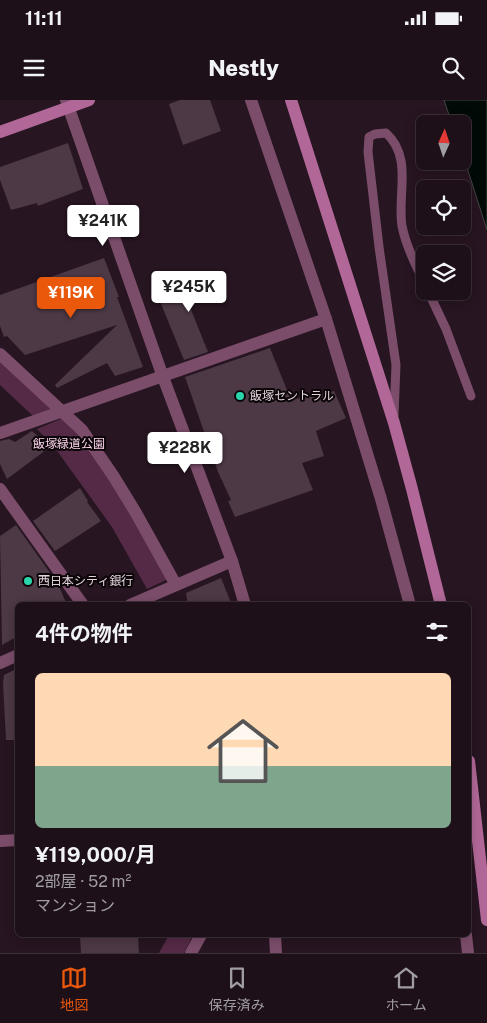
<!DOCTYPE html>
<html lang="ja">
<meta charset="utf-8">
<style>
:root{--surface:#1d1019;--page:#2a1e26;--text:#f1f3f6;--muted:#a09da2;--line:#3b3038;--accent:#ea580c}
body{margin:0;font-family:"Public Sans","Noto Sans JP",sans-serif;background:var(--page);color:var(--text);height:100vh;display:flex;flex-direction:column;font-size:19px;white-space:nowrap}
*{box-sizing:border-box;margin:0}
p{font-size:16px;color:var(--muted)}
.icon{flex:none;width:28px;height:28px;fill:none;stroke:currentColor;stroke-width:2;stroke-linecap:round;stroke-linejoin:round}
.map{position:relative;flex:1;overflow:hidden}
.sheet{position:absolute;left:15px;top:502px;width:456px;height:335px;display:flex;flex-direction:column;background:var(--surface);border-radius:8px;box-shadow:0 2px 12px #0003,0 0 0 1px var(--line)}
.sheet>*{flex:none}
.needle{width:32px;rotate:3deg}
.tools{position:absolute;left:416px;top:15px;display:grid;gap:10px}
.tools a{display:grid;place-items:center;width:55px;height:55px;border-radius:8px;background:var(--surface);box-shadow:0 2px 12px #0003,0 0 0 1px var(--line);font-size:25px}
.price{position:absolute;translate:-50% -42px;padding:0 11px;border-radius:5px;background:#fff;color:#222;font-size:16px;line-height:32px;filter:drop-shadow(0 1px 2px #0008)}
.price::after{content:'';position:absolute;left:50%;top:30px;width:15px;height:11px;margin-left:-8px;background:inherit;clip-path:polygon(0 0,100% 0,50% 100%)}
.price.on{background:var(--accent);color:#fff}
ul{padding:0;list-style:none}
li{display:grid;align-content:center;gap:10px;height:265px;padding:0 20px}
li span{display:grid;place-items:center;height:155px;border-radius:8px;color:#555}
li>.icon{margin-inline-start:auto}
span .icon{width:90px;height:90px;fill:#fffc;stroke-width:1}
li b{font-size:21px}
h2{display:flex;justify-content:space-between;align-items:center;height:60px;padding:0 20px;font-size:21px}
.status{display:flex;justify-content:space-between;align-items:center;height:35px;padding:0 25px;background:var(--surface);direction:ltr}
.status svg{height:14px;fill:currentColor}
header{display:flex;justify-content:space-between;align-items:center;height:65px;padding:0 20px;background:var(--surface);font-size:22px;font-weight:800}
.menu{display:flex;justify-content:space-around;align-items:center;height:70px;border-top:1px solid var(--line);background:var(--surface);font-size:14px;color:var(--muted)}
.menu a{display:grid;justify-items:center;gap:2px}
.menu .on{color:var(--accent)}
.map>svg:first-child{display:block}
.green{fill:#552a46}
.water{fill:#010a06;stroke:#444646}
.building{fill:#4d3845}
.lines{fill:none;stroke-linecap:round;stroke-linejoin:round}
.lane{stroke:#7b4d6a;stroke-width:9}
.street{stroke:#7b4d6a;stroke-width:12}
.secondary{stroke:#b16898;stroke-width:12}
.poi-dot{fill:#2bd5ac;stroke:#0b0508;stroke-width:2}
.labels{text-anchor:middle;dominant-baseline:central;stroke-width:4;stroke-linejoin:round;paint-order:stroke}
.poi-label{font-size:12px;fill:#e0d3da;stroke:#0b0508;text-anchor:start}
.park-label{font-size:12px;fill:#fbd3eb;stroke:#0b0508}
</style>
<div class="status"><b>11:11</b><svg viewBox="0 0 49 12"><path d="M0 12V9h3v3zM5 12V6h3v6zM10 12V3h3v9zM15 12V0h3v12zM26 1h20v11H26zM47 4h2v5h-2z"/></svg></div>
<header><svg class="icon" aria-label="menu" viewBox="0 0 24 24"><path d="M4 6h16M4 12h16M4 18h16"/></svg>Nestly<svg class="icon" aria-label="search" viewBox="0 0 24 24"><circle cx="10" cy="10" r="6"/><path d="M15 15l6 6"/></svg></header>
<div class="map">
<svg width="487" height="853" viewBox="0 0 487 853">
<rect width="100%" height="100%" fill="#271521"/>
<!-- green -->
<g class="green">
<polygon points="0,259 53,309 33,316 0,285"/>
<path d="M63,318C109,361 137,425 168,479L147,489L112,427L55,348L37,329Z"/>
<polygon points="169,835 193,835 184,853 159,853"/>
</g>
<!-- water -->
<polygon class="water" points="444,0 487,0 487,130 463,55 462,24 452,24"/>
<!-- building -->
<g class="building">
<polygon points="180,0 210,0 221,31 183,45 169,4"/>
<polygon points="68,43 83,89 38,106 37,103 11,110 0,80 0,67"/>
<polygon points="104,158 119,197 117,197 143,267 115,276 107,263 57,288 55,285 117,225 25,255 7,236 4,237 0,226 0,195"/>
<polygon points="222,173 227,189 188,202 208,252 184,260 157,194"/>
<polygon points="270,248 291,300 334,291 346,318 316,331 324,356 302,363 313,390 235,417 228,401 231,400 218,372 185,277"/>
<polygon points="32,331 50,347 7,379 0,364 0,341 9,339 15,342"/>
<polygon points="80,388 88,401 87,402 101,421 55,451 33,421"/>
<polygon points="16,425 58,484 67,505 18,505 18,536 2,545 0,436"/>
<polygon points="221,478 232,505 188,505 186,493"/>
<polygon points="18,568 18,640 6,640 3,583 4,575"/>
<polygon points="80,835 138,835 139,853 81,853"/>
</g>
<g class="lines">
<!-- lane -->
<g class="lane">
<polyline points="428,191 446,229 471,296"/>
<path d="M394,315L396,265L379,147L368,52L369,37L375,34L386,33C413,57 397,95 402,126C406,146 416,166 425,184"/>
</g>
<!-- street -->
<g class="street">
<polyline points="66,0 163,277 232,461 245,505"/>
<polyline points="251,0 326,219 381,399 410,505"/>
<polyline points="0,254 82,330 114,377 136,413 176,485"/>
<polyline points="0,333 326,219"/>
<polyline points="0,389 83,505"/>
<polyline points="130,505 232,461"/>
<polyline points="0,563 18,555"/>
<polyline points="0,741 18,740"/>
<polyline points="275,835 276,853"/>
<polyline points="466,835 468,853"/>
<polyline points="191,853 201,835"/>
</g>
<!-- secondary -->
<g class="secondary">
<polyline points="291,0 394,323 412,389 441,505"/>
<polyline points="0,32 89,0"/>
<polyline points="469,661 487,820"/>
</g>
</g>
<!-- markers -->
<g class="poi-dot">
<circle cx="240" cy="296" r="5"/>
<circle cx="28" cy="481" r="5"/>
</g>
<g class="labels">
<!-- poi labels -->
<g class="poi-label">
<text x="250" y="296">飯塚セントラル</text>
<text x="38" y="481">西日本シティ銀行</text>
</g>
<!-- park labels -->
<g class="park-label">
<text x="69" y="344">飯塚緑道公園</text>
</g>
</g>
</svg>
<div class="tools">
<a><svg class="needle" viewBox="-14 -14 28 28"><path d="M0-13l5 13h-10z" fill="#e53935"/><path d="M0 13l5-13h-10z" fill="#a09da2"/></svg></a>
<a><svg class="icon" aria-label="locate" viewBox="0 0 24 24"><circle cx="12" cy="12" r="6"/><path d="M12 2v4M12 18v4M2 12h4M18 12h4"/></svg></a>
<a><svg class="icon" aria-label="layers" viewBox="0 0 24 24"><path d="M12 4l9 5-9 5-9-5zM3 14l9 5 9-5"/></svg></a>
</div>
<b class="price" style="left:103px;top:147px">¥241K</b>
<b class="price" style="left:189px;top:213px">¥245K</b>
<b class="price on" style="left:71px;top:219px">¥119K</b>
<b class="price" style="left:185px;top:374px">¥228K</b>
<section class="sheet">
<h2>4件の物件<svg class="icon" aria-label="filters" viewBox="0 0 24 24"><path d="M4 7h16M4 17h16"/><circle cx="9" cy="7" r="2"/><circle cx="15" cy="17" r="2"/></svg></h2>
<ul>
<li><span style="background:linear-gradient(#ffd9b3 60%,#7fa58c 0)"><svg class="icon" aria-label="home" viewBox="0 0 24 24"><path d="M3 11l9-7 9 7M6 9v11h12V9"/></svg></span><div><b>¥119,000/月</b><p>2部屋 · 52 m²</p><p>マンション</p></div></li>
</ul>
</section>
</div>
<nav class="menu">
<a class="on"><svg class="icon" aria-label="map" viewBox="0 0 24 24"><path d="M3 6l6-2 6 2 6-2v14l-6 2-6-2-6 2zM9 4v14M15 6v14"/></svg>地図</a>
<a><svg class="icon" aria-label="saved" viewBox="0 0 24 24"><path d="M7 4h10v16l-5-4-5 4z"/></svg>保存済み</a>
<a><svg class="icon" aria-label="home" viewBox="0 0 24 24"><path d="M3 11l9-7 9 7M6 9v11h12V9"/></svg>ホーム</a>
</nav>
